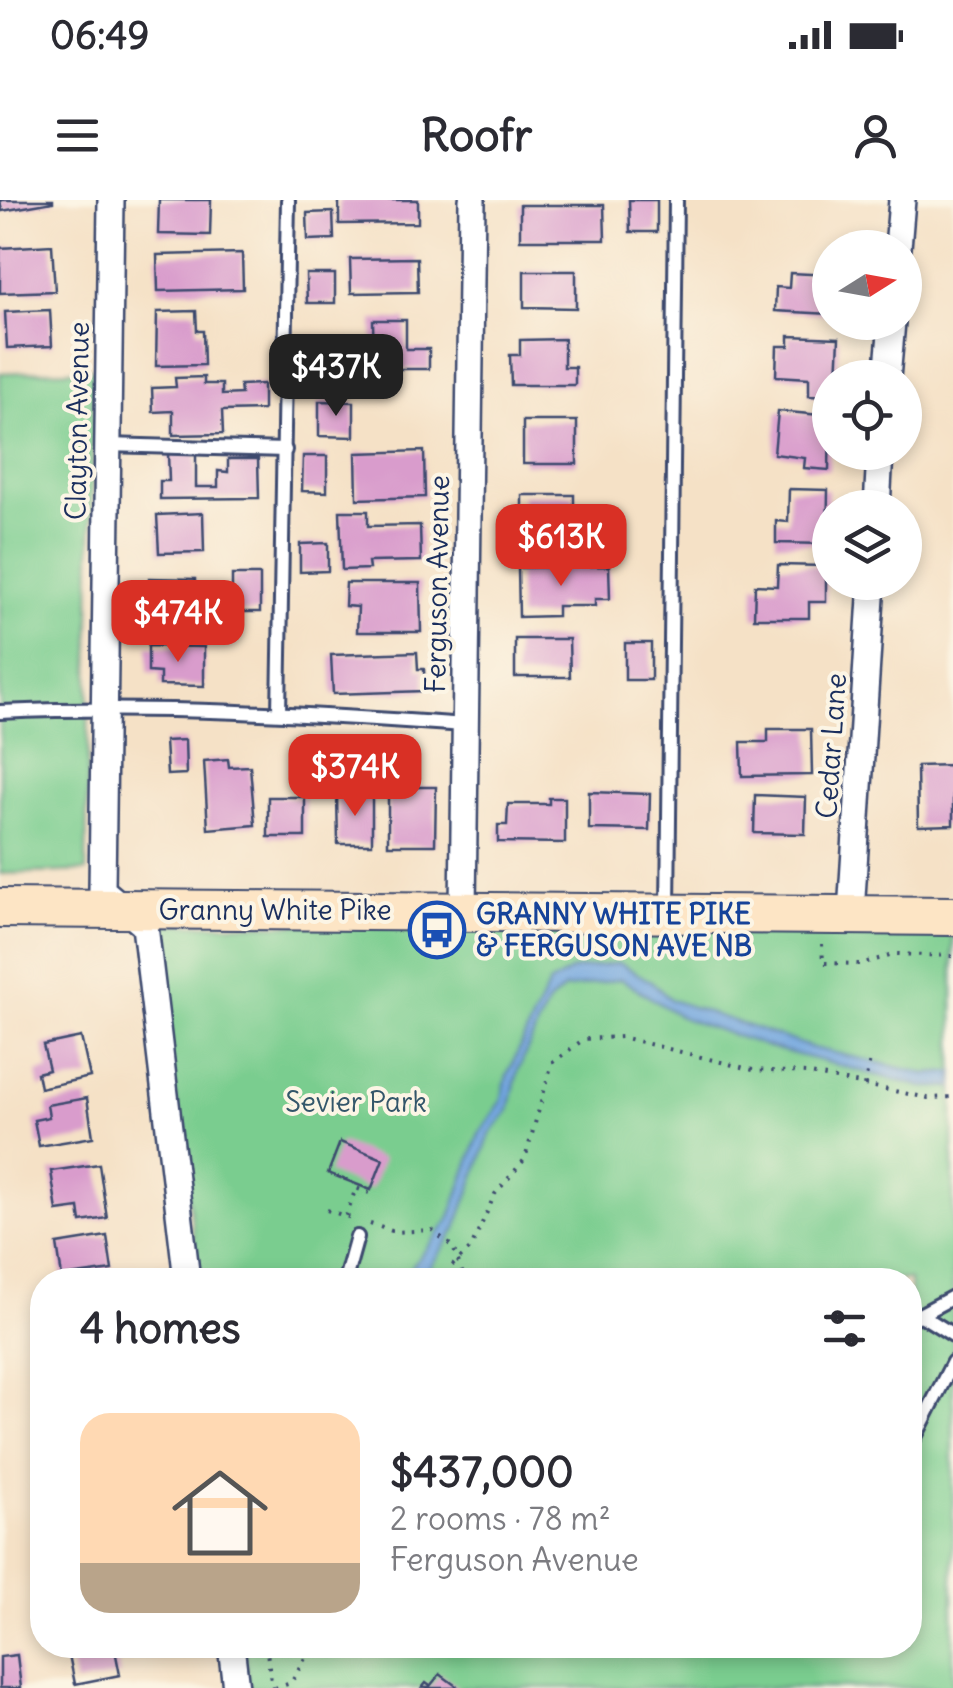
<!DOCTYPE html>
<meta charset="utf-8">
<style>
:root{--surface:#fff;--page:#f2f2f3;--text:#2b2b33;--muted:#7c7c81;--line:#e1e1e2;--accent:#d93025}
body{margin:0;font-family:Delius,sans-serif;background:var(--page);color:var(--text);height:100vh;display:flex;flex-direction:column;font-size:38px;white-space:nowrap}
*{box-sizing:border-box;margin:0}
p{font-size:32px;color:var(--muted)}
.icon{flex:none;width:55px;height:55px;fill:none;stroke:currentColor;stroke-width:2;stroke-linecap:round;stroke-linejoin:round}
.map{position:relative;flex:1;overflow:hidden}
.details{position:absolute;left:30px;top:1068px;width:892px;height:390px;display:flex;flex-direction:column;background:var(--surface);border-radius:40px;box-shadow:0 5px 15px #0003}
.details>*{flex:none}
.needle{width:65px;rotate:79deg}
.tools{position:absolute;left:812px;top:30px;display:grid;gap:20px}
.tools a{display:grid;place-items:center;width:110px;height:110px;border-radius:50%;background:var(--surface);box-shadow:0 5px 15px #0003;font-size:50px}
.price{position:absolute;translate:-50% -85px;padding:0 22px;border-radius:20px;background:var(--accent);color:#fff;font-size:32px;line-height:65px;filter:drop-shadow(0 2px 5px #0008)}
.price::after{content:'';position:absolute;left:50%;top:60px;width:30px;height:22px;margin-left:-15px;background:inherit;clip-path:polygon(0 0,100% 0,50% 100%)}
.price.selected{background:#222;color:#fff}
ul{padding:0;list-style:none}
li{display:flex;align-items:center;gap:30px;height:250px;padding:0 50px}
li+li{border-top:2px solid var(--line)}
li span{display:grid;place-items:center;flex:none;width:280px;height:200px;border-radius:30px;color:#555}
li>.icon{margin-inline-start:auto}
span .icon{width:120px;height:120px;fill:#fffc;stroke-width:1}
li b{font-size:42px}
h2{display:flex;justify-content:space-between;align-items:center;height:120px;padding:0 50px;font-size:42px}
.status{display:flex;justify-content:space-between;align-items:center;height:70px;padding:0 50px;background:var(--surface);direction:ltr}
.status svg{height:28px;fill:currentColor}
header{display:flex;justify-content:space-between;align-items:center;height:130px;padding:0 50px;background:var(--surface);font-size:45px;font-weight:700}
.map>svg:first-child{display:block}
.green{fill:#7acd8f;stroke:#4a7e76;stroke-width:2.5}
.water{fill:#71a6df;stroke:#466a9e;stroke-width:2.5}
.building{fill:#d99ccc}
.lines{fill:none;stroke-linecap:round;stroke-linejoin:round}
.service-casing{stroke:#3c4a6e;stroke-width:18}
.minor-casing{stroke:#3c4a6e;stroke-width:30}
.secondary-casing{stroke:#3c4a6e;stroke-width:42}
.path{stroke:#3c4a6e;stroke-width:4;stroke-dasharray:2.5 8;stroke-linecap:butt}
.service{stroke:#fff;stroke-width:12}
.minor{stroke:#fff;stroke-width:25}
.secondary{stroke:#fde5c5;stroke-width:38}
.labels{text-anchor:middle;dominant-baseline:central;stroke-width:8;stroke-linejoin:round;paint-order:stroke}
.street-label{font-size:28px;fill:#1b2f5e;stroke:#fcf5e5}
.transit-label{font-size:28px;font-weight:bold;fill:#164399;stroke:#fcf5e5;text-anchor:start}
.park-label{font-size:28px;fill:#33566a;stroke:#fcf5e5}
</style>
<div class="status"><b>06:49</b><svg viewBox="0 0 49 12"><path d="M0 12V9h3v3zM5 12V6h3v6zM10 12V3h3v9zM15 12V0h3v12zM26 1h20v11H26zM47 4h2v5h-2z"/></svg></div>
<header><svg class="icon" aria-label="menu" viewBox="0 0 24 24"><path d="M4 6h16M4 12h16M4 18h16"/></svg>Roofr<svg class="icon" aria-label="person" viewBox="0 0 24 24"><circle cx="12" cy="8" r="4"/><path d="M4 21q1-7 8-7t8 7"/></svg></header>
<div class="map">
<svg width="953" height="1488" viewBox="0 0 953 1488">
<rect width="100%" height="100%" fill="#fcf5e5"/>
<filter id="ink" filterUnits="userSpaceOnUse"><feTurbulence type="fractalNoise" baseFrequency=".01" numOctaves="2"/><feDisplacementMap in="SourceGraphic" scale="20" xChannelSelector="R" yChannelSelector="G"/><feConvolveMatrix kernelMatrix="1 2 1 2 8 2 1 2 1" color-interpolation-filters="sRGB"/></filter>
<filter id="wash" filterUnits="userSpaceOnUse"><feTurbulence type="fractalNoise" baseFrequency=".0048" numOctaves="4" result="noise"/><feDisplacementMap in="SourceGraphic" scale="40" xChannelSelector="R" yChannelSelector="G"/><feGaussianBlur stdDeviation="2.25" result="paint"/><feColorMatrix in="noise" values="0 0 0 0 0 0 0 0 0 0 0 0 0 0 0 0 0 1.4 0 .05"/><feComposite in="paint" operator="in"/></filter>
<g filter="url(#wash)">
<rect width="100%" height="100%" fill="#f5e1c6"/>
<!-- green -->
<g class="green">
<polygon points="94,169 86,671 0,674 0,173"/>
<polygon points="154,724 890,727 953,736 953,1488 249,1488 244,1445 910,1445 910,1080 199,1080"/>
</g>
<!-- water -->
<polygon class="water" points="619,763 650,781 671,800 813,848 927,874 953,872 953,887 923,887 772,848 683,818 621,779 564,789 547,804 518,870 509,910 490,934 456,1029 421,1080 407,1080 411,1068 449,1021 479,934 501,902 507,876 549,784 572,770"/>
<g id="blocks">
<!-- building -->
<g class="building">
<polygon points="0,0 53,0 53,2 2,11"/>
<polygon points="159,0 211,0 210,35 158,34"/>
<polygon points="339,0 418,0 418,23 339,24"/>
<polygon points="629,0 657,0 657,32 630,32"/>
<polygon points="520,5 604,5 605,40 520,40"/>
<polygon points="333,12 334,39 308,40 307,13"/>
<polygon points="52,45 55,91 0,93 0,48"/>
<polygon points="242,53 243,89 158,91 157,55"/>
<polygon points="417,58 418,92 351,93 350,59"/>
<polygon points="524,71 576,71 576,108 524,107"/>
<polygon points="790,73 830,75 830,114 775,111 776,87 789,88"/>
<polygon points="306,74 335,74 335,103 307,103"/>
<polygon points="50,110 52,146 7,148 5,112"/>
<polygon points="196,111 197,131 203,131 204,165 156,166 157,112"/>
<polygon points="373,120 406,120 406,149 429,149 429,169 374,169"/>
<polygon points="789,136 839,138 837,178 830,178 830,197 809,196 809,178 776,176 777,146 789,146"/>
<polygon points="564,139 564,167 575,167 575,185 511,185 510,155 520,155 520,140"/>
<polygon points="204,177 204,184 222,184 222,195 241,194 240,185 263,184 263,210 222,211 223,234 173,235 173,211 153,212 152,188 176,187 175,178"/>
<polygon points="319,201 354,202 354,237 319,236"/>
<polygon points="778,211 830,216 829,270 804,268 805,258 774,254"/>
<rect x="523" y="221" width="54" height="43"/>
<polygon points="424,251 425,297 357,299 356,253"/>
<polygon points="168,253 196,253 196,287 218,287 218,271 228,272 228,259 258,259 259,298 160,299 160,281 169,281"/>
<polygon points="303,256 327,256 327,292 302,291"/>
<polygon points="789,289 828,290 827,344 776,343 776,321 788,322"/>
<rect x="522" y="295" width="52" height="39"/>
<polygon points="340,311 368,311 368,326 420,325 421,361 368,362 369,369 342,370"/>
<polygon points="203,313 204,352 159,353 157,315"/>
<polygon points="328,343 328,371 300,372 300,344"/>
<polygon points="778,365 826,366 826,402 809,402 809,418 754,418 755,385 777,386"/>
<polygon points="609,366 610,399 595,399 595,406 557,406 557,416 519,417 518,368"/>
<rect x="232" y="375" width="28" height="37"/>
<polygon points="149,378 195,379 195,394 208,394 207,432 156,430 156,415 149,415"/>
<polygon points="346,383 420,383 421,432 357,432 358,407 345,406"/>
<polygon points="515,439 569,439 570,477 515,477"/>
<rect x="625" y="443" width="26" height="37"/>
<polygon points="148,446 204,447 204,486 160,485 160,473 148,472"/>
<polygon points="417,452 418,469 424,469 425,491 333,494 331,455"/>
<polygon points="768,529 811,529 812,575 742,576 741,542 768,542"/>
<polygon points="185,540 186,574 167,575 165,541"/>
<polygon points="228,559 229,567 250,566 255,625 208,629 204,561"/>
<polygon points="953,565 953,625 918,626 917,566"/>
<polygon points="388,587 436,587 435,645 388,645"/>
<polygon points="589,592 650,594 649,630 589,629"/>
<polygon points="372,593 372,644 338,644 337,594"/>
<polygon points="755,595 806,597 805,634 754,633"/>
<rect x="268" y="597" width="37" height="40"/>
<polygon points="549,598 565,598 565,643 498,642 498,625 507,625 508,604 549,604"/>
<polygon points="81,837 90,877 40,888 37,873 49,870 43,845"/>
<polygon points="87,898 93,937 39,946 34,920 49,917 47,905"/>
<polygon points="340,942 383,959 371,990 328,973"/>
<polygon points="99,964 107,1018 81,1022 79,1008 57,1011 51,971"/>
<polygon points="107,1036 112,1070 62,1077 57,1044"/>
<polygon points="67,1445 114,1445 120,1475 75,1484"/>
<polygon points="17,1455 21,1488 0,1488 0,1457"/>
<polygon points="440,1474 459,1488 422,1488 426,1483 430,1486"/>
</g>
</g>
</g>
<g filter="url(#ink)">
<use href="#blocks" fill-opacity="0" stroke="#3c4a6e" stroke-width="2.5"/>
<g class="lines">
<!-- service casing -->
<g class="service-casing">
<g id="service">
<polyline points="107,245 285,250"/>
<path d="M0,512C156,505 310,514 465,525"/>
<polyline points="279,512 288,0"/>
<polyline points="668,708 676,0"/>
<polyline points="345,1080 357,1037"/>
<polyline points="921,1115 953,1135"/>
<polyline points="910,1120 953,1097"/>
<polyline points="910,1247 953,1162"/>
</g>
</g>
<!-- minor casing -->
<g class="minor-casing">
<g id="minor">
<polyline points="111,0 102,690 145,726 187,1080"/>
<polyline points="898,48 902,0"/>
<polyline points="887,178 892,122"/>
<polyline points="877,308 880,252"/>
<polyline points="463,709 472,0"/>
<polyline points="851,713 872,382"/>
<polyline points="231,1445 236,1488"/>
</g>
</g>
<!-- secondary casing -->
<g class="secondary-casing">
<polyline id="secondary" points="0,708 953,716"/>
</g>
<!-- path -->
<g class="path">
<polyline points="822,744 823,763 860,764 897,754 953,756"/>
<polyline points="864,886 871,856"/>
<polyline points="327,1010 351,1018"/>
<polyline points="346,1016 356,988 369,993"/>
<polyline points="370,1024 395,1032 432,1030 453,1047 465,1080"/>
<polyline points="437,1080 471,1048 495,994 525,959 552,863 584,839 621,837 753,870 806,873 928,898 953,897"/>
<polyline points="910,1178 912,1179"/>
<polyline points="266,1445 272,1488"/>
<polyline points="275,1488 291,1483 311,1448"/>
</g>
<!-- service -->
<use href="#service" class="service"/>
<!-- minor -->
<use href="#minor" class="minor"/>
<!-- secondary -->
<use href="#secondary" class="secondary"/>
</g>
</g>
<!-- icons -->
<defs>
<g id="bus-ring" transform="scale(2.875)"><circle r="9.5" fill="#fcf5e5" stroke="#1a4fb4" stroke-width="1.5"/><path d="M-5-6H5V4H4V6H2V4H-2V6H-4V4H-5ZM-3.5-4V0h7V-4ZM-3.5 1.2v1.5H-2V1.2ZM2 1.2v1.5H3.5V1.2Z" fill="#1a4fb4"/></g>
</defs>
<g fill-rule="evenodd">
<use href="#bus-ring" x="437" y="730"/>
</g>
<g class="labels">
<!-- street labels -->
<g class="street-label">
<text transform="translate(77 221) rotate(-89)">Clayton Avenue</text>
<text transform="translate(437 384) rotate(-89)">Ferguson Avenue</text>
<text transform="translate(831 546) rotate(-86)">Cedar Lane</text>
<text x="275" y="710">Granny White Pike</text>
</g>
<!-- transit labels -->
<g class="transit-label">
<text x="476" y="714">GRANNY WHITE PIKE<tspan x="476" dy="32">&amp; FERGUSON AVE NB</tspan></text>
</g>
<!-- park labels -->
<g class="park-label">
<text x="356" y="902">Sevier Park</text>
</g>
</g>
</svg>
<div class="tools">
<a><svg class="needle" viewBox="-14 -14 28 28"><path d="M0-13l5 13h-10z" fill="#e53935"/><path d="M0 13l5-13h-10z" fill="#7c7c81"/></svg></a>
<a><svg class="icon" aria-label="locate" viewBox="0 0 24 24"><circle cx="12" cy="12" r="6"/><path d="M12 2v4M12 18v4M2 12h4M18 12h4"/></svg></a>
<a><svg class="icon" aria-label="layers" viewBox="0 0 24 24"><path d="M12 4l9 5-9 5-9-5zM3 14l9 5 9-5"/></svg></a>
</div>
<b class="price selected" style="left:336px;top:219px">$437K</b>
<b class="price" style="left:561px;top:389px">$613K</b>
<b class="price" style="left:178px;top:465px">$474K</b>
<b class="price" style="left:355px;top:619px">$374K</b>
<section class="details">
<h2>4 homes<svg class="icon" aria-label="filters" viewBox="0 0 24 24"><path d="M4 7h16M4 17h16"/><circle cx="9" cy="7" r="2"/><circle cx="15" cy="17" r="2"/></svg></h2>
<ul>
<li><span style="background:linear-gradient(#ffd9b3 75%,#b9a48a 0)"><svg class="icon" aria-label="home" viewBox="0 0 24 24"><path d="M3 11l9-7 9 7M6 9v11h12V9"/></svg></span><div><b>$437,000</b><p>2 rooms · 78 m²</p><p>Ferguson Avenue</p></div></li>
</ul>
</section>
</div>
